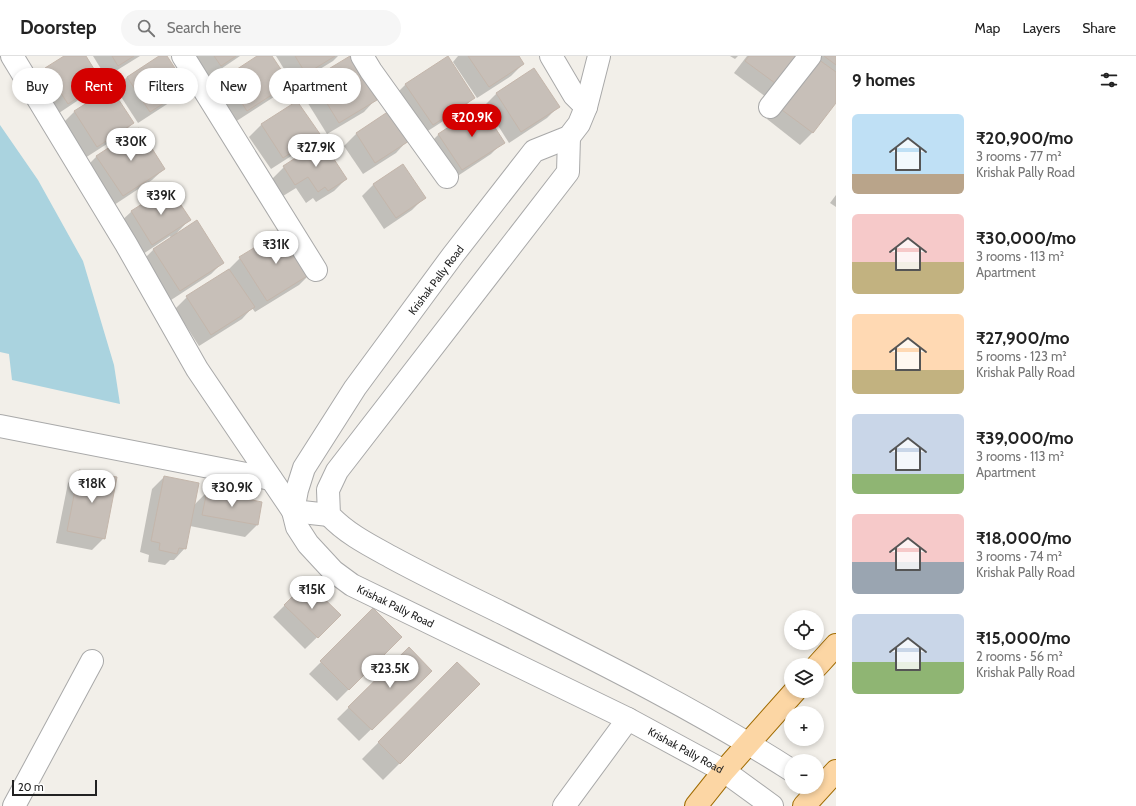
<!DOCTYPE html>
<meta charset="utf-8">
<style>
:root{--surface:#fff;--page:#f6f6f6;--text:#222;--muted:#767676;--line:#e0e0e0;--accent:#d40000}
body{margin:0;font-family:Cabin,sans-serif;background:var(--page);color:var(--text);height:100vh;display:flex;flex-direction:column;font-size:15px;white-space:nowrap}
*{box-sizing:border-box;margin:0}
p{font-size:13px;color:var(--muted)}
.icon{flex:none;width:22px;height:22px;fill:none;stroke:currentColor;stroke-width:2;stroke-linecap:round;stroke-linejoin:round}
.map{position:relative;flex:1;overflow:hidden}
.details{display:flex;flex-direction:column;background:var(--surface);width:300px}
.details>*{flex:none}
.banner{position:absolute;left:12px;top:12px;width:380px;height:36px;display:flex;gap:8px}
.tools{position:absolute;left:784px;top:554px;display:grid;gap:8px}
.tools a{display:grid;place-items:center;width:40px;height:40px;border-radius:50%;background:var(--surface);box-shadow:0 2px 6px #0003;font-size:20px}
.scale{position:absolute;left:12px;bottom:10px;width:85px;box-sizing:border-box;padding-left:4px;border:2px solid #222;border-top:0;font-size:11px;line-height:14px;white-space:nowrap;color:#222;-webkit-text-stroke:3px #fff;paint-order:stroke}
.price{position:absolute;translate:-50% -34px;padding:0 9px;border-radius:14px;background:#fff;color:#222;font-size:13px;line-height:26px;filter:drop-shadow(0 1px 2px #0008)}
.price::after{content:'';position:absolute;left:50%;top:24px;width:12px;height:9px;margin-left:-6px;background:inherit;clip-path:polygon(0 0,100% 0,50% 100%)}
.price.on{background:var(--accent);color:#fff}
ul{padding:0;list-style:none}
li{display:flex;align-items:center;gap:12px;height:100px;padding:0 16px}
li span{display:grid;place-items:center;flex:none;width:112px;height:80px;border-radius:6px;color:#555}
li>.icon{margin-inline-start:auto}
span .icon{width:48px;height:48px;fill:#fffc;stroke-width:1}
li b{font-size:17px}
h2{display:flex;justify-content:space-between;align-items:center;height:48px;padding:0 16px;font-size:17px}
.chip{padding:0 14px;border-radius:18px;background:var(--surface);box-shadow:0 2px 6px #0003;font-size:14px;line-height:36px}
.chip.on{background:var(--accent);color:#fff}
header{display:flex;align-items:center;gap:24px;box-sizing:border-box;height:56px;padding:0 20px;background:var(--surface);border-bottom:1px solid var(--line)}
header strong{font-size:19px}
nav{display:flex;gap:22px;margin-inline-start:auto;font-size:14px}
.search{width:280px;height:36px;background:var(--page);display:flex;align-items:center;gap:10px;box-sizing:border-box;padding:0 14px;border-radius:22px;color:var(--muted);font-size:15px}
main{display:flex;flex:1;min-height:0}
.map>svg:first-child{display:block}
.water{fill:#aad3df}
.shadow{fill:#0003}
.building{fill:#c7bfb8;stroke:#c4b6ab}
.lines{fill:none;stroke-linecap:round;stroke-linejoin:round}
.minor-casing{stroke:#a9a9a9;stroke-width:24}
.major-casing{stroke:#a06b00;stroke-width:24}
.minor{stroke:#fff;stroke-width:22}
.major{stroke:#fcd6a4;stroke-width:22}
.labels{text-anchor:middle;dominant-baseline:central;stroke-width:3.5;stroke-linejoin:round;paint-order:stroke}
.street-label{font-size:11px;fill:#222;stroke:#fff}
</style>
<header>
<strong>Doorstep</strong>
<div class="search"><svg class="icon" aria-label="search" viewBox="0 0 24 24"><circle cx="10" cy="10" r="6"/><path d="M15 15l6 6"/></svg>Search here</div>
<nav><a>Map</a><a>Layers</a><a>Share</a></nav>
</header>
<main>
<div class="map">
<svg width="836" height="750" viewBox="0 0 836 750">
<rect width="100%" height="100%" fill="#f2efe9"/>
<!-- water -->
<polygon class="water" points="0,69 38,124 83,205 114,309 120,348 12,324 9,298 0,296"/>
<!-- shadow -->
<g class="shadow">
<polygon points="65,0 85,0 101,25 89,37 56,59 33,25 45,13"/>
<polygon points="93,0 140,0 106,21"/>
<polygon points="160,0 166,0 186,32 175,43 138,67 116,33 127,21"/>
<polygon points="195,0 240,0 209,21"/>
<polygon points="259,0 271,0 288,27 277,39 235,66 214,34 226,22"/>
<polygon points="276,0 338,0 333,5 294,29"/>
<polygon points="458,0 518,0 523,8 511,20 477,42 453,6"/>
<polygon points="730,0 738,0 735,3"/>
<polygon points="747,0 800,0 766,41 734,17"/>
<polygon points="819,0 836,0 836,45 812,77 800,89 767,63 804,14"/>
<polygon points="313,24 375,44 364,56 327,78 301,36"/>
<polygon points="406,28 473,42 462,53 420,80 394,40"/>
<polygon points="497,37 558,51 547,62 509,87 485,49"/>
<polygon points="297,46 318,78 307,90 271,113 249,81 261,69"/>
<polygon points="75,55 133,67 121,79 85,102 63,67"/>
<polygon points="389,57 407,85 396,97 363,118 344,90 356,78"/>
<polygon points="439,78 503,86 491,98 450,125 427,90"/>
<polygon points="97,100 164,113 152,124 111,151 85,112"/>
<polygon points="284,111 346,123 334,135 316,146 313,142 306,147 296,132 283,140 272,123"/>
<polygon points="374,128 424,142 412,154 384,173 362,140"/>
<polygon points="169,132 189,164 175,179 223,206 211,218 168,246 141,206 153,194 171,182 170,180 140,200 119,167 131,156"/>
<polygon points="836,139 836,151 830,147"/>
<polygon points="240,202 311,217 299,229 255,256 252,252 242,263 199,290 175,253 187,241 228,214"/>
<polygon points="80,415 104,482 92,494 56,487 68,427"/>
<polygon points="164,421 194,449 207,436 261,447 257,469 245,481 190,470 185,492 174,504 170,504 165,509 148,506 149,499 140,496 152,433"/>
<polygon points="307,527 340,559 305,593 273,561"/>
<polygon points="373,554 401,581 337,645 309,618"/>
<polygon points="409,592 431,615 359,685 337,663"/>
<polygon points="457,607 479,628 383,724 362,703"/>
</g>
<!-- building -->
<g class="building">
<polygon points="64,0 86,0 102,26 68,48 45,12"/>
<polygon points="112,0 134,0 118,10"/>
<polygon points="159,0 167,0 188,32 150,56 127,21"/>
<polygon points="214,0 236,0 221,10"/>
<polygon points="257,0 272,0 290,27 247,55 225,21"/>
<polygon points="295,0 335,0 306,18"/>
<polygon points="350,0 377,44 339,67 312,23"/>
<polygon points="448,0 475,42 433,69 405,28"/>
<polygon points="468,0 519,0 524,8 489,31"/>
<polygon points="749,0 801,0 779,30 745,5"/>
<polygon points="824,0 836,0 836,9"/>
<polygon points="815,1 836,16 836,47 813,77 778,51"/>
<polygon points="534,12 560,51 521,76 496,37"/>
<polygon points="111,32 134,67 97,91 74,55"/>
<polygon points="297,45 320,78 283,102 261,68"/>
<polygon points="481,50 505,87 462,114 438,78"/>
<polygon points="389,55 409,85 375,107 356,77"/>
<polygon points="139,72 165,113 123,140 96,100"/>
<polygon points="322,85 347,123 328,135 325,131 318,136 308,121 295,129 283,110"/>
<polygon points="403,108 426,142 396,162 373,128"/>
<polygon points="169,131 191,164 152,189 131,155"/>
<polygon points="197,164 224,207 180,235 153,193"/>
<polygon points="285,173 312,217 267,245 239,201"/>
<polygon points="229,213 255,251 211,279 186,240"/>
<polygon points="79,414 117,421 105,483 67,475"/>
<polygon points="164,420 199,427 186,493 179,492 177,498 159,494 160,487 151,485"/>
<polygon points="207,435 262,446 258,469 202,459"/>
<polygon points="307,526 341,559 318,582 284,549"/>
<polygon points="373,552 402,581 349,634 320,605"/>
<polygon points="409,591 432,615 372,674 348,651"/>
<polygon points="457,606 480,628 400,708 378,686"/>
</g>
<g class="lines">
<!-- minor casing -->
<g class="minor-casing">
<g id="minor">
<polyline points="12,0 126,188 197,313 293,455 329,459"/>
<polyline points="183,0 316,214"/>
<polyline points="362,0 371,15 447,121"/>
<polyline points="551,0 574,39 586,51"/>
<path id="s1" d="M599,0L586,51L579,68L569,81L534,95L453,199L355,332L304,412L297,434L293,455L297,471L308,488L333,515L352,529L628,663L724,715L772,750"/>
<polyline points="770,51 810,0"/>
<path d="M569,81L568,116L337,415L328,434L329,459C347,478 369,489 391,501C426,520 461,537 496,554C596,604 697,654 791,714"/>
<polyline points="0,370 271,423"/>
<polyline points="14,750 92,605"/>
<polyline points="564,750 628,663"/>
</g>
</g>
<!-- major casing -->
<g class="major-casing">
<g id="major">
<polyline points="817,610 836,589"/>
<polyline points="696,750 724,715 795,635"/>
<polyline points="804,750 836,715"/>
</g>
</g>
<!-- minor -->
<use href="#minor" class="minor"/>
<!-- major -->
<use href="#major" class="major"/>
</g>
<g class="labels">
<!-- street labels -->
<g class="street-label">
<text transform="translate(436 224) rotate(-53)">Krishak Pally Road</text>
<text stroke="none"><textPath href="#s1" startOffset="707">Krishak Pally Road</textPath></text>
<text stroke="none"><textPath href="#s1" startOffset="1031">Krishak Pally Road</textPath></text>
</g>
</g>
</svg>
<div class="tools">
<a><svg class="icon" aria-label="locate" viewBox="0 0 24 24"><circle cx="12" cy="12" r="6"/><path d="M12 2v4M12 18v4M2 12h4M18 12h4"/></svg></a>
<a><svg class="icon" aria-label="layers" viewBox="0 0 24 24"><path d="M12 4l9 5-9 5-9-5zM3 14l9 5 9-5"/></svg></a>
<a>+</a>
<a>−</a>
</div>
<div class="scale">20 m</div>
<b class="price on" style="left:472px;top:82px">₹20.9K</b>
<b class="price" style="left:131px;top:106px">₹30K</b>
<b class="price" style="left:316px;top:112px">₹27.9K</b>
<b class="price" style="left:161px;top:160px">₹39K</b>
<b class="price" style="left:276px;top:209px">₹31K</b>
<b class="price" style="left:92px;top:448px">₹18K</b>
<b class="price" style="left:232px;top:452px">₹30.9K</b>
<b class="price" style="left:312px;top:554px">₹15K</b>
<b class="price" style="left:390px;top:633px">₹23.5K</b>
<div class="banner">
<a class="chip">Buy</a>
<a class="chip on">Rent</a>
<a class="chip">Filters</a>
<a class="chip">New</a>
<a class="chip">Apartment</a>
</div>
</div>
<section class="details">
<h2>9 homes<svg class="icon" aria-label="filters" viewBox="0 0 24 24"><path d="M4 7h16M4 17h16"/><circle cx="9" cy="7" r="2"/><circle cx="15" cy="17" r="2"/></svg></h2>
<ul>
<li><span style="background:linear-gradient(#bfe0f5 75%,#b9a48a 0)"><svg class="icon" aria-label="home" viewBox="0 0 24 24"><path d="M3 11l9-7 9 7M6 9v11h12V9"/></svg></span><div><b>₹20,900/mo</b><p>3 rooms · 77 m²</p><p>Krishak Pally Road</p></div></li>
<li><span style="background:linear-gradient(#f6c9c9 60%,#c2b280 0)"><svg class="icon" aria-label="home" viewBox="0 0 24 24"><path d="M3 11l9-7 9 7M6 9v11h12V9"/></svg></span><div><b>₹30,000/mo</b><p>3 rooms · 113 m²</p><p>Apartment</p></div></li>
<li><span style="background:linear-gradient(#ffd9b3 70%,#c2b280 0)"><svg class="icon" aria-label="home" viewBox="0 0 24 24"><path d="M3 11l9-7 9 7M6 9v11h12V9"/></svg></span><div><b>₹27,900/mo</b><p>5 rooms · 123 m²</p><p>Krishak Pally Road</p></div></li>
<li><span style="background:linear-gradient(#c9d6e8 75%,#8fb573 0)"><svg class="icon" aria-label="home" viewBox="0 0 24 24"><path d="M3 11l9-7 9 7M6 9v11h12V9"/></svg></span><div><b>₹39,000/mo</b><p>3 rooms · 113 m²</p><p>Apartment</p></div></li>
<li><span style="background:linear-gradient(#f6c9c9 60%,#9aa5b1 0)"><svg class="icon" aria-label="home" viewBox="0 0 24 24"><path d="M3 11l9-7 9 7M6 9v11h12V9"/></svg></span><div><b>₹18,000/mo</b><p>3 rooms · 74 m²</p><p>Krishak Pally Road</p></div></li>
<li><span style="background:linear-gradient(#c9d6e8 60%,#8fb573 0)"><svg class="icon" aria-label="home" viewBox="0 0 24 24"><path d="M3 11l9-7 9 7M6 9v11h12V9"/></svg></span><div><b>₹15,000/mo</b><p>2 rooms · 56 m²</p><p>Krishak Pally Road</p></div></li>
</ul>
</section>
</main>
